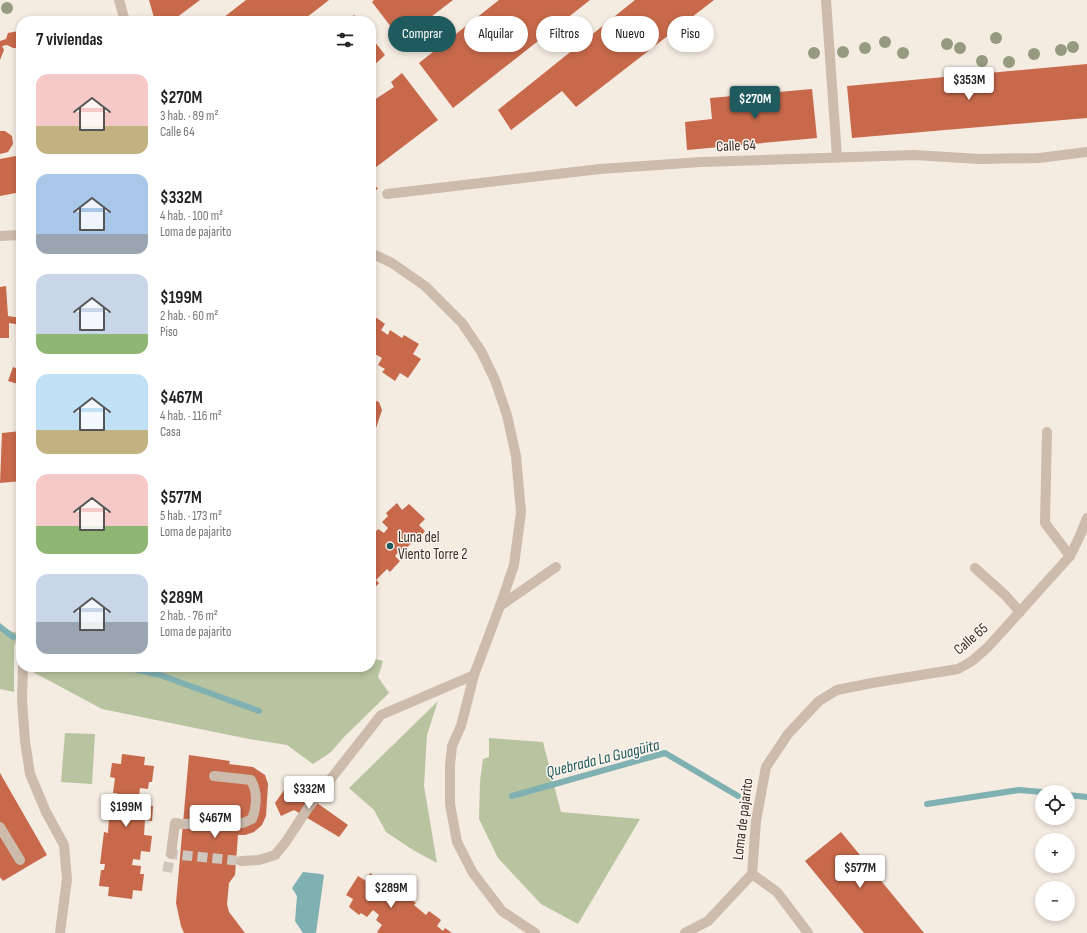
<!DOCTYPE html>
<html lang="es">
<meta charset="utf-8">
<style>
:root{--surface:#fff;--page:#f6f6f6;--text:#202124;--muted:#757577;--accent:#1f5a5e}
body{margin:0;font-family:"Sofia Sans Condensed",sans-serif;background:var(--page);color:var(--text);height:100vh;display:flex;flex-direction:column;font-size:15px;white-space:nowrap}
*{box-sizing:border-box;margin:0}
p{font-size:13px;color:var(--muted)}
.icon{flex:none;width:22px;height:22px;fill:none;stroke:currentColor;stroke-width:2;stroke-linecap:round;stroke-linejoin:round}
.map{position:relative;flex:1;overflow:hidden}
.side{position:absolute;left:16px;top:16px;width:360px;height:656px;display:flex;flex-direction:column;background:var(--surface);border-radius:16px;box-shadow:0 2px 6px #0003}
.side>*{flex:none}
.hud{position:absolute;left:388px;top:16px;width:380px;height:36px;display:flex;gap:8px}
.buttons{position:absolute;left:1035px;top:785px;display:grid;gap:8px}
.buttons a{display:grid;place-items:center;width:40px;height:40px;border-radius:50%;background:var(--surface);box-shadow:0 2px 6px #0003;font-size:20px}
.price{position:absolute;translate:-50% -34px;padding:0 9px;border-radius:4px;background:#fff;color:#222;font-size:13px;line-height:26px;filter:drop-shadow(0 1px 2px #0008)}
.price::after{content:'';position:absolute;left:50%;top:24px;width:12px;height:9px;margin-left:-6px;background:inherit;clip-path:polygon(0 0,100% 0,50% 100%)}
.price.selected{background:var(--accent);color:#fff}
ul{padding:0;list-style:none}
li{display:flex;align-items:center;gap:12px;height:100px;padding:0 20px}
li span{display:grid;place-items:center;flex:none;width:112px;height:80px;border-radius:12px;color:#555}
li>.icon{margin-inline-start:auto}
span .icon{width:48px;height:48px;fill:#fffc;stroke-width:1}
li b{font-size:17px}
h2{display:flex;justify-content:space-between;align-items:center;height:48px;padding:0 20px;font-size:17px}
.tag{padding:0 14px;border-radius:18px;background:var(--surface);box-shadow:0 2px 6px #0003;font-size:14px;line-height:36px}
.tag.selected{background:var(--accent);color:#fff}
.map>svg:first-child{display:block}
.green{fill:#b8c4a0}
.water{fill:#7fb0b2}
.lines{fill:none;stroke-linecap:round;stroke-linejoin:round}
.stream{stroke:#7fb0b2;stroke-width:6}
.building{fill:#c8694b}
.minor-tunnel{stroke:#cfc6bd;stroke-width:10;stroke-dasharray:10 5;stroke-linecap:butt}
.minor{stroke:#cdbbac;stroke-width:10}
.tree{fill:#969b7f}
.poi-dot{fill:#1f5a5e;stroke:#fbf5ee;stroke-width:1.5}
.labels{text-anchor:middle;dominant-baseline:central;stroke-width:3;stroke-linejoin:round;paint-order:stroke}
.street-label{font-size:15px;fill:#3b302b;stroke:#fbf5ee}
.poi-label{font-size:15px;fill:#3b302b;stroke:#fbf5ee;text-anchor:start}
.water-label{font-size:16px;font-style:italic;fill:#1f5a5e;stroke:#fbf5ee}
</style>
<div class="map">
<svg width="1087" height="933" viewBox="0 0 1087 933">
<rect width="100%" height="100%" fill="#f4ebe1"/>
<!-- green -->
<g class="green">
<polygon points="0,622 5,630 18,633 14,647 14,692 0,689"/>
<polygon points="371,658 383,661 378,677 389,693 344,737 331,752 313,764 287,745 249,739 102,709 31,671 31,667 371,667"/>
<polygon points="438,701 427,735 424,786 437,863 413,850 386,832 374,810 349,788"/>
<polygon points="65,733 95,734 92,784 61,782"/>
<polygon points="489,738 543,742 561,812 640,819 578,924 541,904 498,858 479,819 480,781 483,759 489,757"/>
</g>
<!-- water -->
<polygon class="water" points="303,872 321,874 324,875 316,933 303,933 295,921 297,896 292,888"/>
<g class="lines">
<!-- stream -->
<g class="stream">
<polyline points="0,627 13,637"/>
<polyline points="126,667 160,675 259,711"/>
<polyline points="1068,795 1087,797"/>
<polyline points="512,796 665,753 738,796"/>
<polyline points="927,804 1019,790 1042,792"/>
</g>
</g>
<!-- building -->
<g class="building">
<polygon points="149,0 200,0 172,21 155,21"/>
<polygon points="246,0 329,0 302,21 219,21"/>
<polygon points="374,0 453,0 401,40 372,2"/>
<polygon points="499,0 590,0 453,108 419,63"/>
<polygon points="635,0 714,0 576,107 562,91 511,130 498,110"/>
<polygon points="354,15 358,21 346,21"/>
<polygon points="18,31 21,33 21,52 20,52 20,48 13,48 7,45 2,46 4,50 0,60 0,41 6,39 8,33"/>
<polygon points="371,37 385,55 371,68"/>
<polygon points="1087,64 1087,118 852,138 847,86"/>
<polygon points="402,73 438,120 371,171 371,102 394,87 391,82"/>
<polygon points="21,86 21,102 18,100 17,92 20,87"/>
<polygon points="812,89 817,138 687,150 685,122 712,119 710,98"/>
<polygon points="21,105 21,121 19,120 16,112"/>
<polygon points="0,131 5,131 12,136 13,144 8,152 0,154"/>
<polygon points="21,155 21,192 0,196 0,159"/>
<polygon points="371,180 378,189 371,192"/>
<polygon points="6,286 8,316 21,318 21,325 9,323 9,338 0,338 0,287"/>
<polygon points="374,316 385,324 381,330 388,335 390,330 402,338 404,335 419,344 413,354 421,359 408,378 400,373 395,381 382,372 385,369 378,365 382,358 375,354 372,358 371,358 371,320"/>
<polygon points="13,367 21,370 21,385 8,381"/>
<polygon points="371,399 379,402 382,410 371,443"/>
<polygon points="21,431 21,481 0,483 2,433"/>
<polygon points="397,503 402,510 409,504 425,519 419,525 425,531 416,542 413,541 402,553 400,550 395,556 400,561 390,572 387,569 376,580 379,583 371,592 371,533 373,535 378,529 384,533 388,528 382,522 388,516 386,513"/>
<polygon points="122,754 145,757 144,765 154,766 152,782 149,782 148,789 140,788 139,796 145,797 144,805 153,806 152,821 145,820 144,835 152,836 150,852 141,851 140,860 133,859 132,865 141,866 140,874 144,874 142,891 133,890 132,899 108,896 109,887 99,886 101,870 104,870 105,864 100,864 104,832 108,833 109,817 105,816 106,802 116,803 117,793 113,793 115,778 110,777 112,763 121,764"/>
<polygon points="189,755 230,761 229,764 253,767 265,775 268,784 266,816 262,825 254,832 245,835 238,835 235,875 229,883 227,904 229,912 245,933 184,933 181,926 176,903"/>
<polygon points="0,773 47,855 3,881 0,877"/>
<polygon points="289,783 348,825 339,837 294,810 281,816 275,803"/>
<polygon points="841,832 924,933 864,933 805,861"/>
<polygon points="370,873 382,882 381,884 395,892 393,895 399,899 404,894 416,903 414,905 426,915 429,911 441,920 437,926 443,931 445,928 452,933 379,933 377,932 382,925 376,920 379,915 373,910 367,917 361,913 359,915 349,907 353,899 346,895 358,876 366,881"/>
</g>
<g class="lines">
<!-- minor-tunnel -->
<g class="minor-tunnel">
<polyline points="181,824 230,823"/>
<polyline points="167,872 171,854 241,861"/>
</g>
<!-- minor -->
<g class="minor">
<polyline points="119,0 125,21"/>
<polyline points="826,0 837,157"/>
<polyline points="387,194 600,169 701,162 914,155 980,159 1039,158 1087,152"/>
<polyline points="0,236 21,235"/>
<polyline points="1047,432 1045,523 1070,556"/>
<polyline points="975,568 1005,595 1020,612"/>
<polyline points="500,606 556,567"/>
<polyline points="23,667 22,700 25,741 30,774 46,812 64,845 67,879 60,933"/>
<polyline points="474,675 461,726 452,746 450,765 450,804 457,842 473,873 502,911 535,933"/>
<path d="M214,776L251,780C258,793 257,805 252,819L243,823H230"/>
<polyline points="0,827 20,860"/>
<polyline points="171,854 175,823 181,824"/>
<polyline points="241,861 259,860 275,855 285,843 308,808 381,715 474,675 500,606 514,565 521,512 516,456 507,415 495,380 481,351 462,323 425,286 392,263 371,253"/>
<polyline points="752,874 777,892 808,933"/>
<polyline points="685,933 708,921 752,874 756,821 766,767 788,734 819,701 837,690 872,683 958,669 972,661 988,647 1070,556 1079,538 1087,518"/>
</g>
</g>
<!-- trees -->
<g class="tree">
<circle cx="7" cy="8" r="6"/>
<circle cx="996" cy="38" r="6"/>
<circle cx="885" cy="42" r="6"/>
<circle cx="947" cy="44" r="6"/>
<circle cx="1073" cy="47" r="6"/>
<circle cx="865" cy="48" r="6"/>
<circle cx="960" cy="48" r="6"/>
<circle cx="1061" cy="50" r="6"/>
<circle cx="843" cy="52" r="6"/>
<circle cx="814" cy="53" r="6"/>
<circle cx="903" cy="53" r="6"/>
<circle cx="1034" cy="54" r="6"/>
<circle cx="982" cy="61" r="6"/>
<circle cx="1009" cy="62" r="6"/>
</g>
<!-- markers -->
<circle class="poi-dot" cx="390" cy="546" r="4"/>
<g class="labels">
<!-- street labels -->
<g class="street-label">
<text transform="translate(736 146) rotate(-2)">Calle 64</text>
<text transform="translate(971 639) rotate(-41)">Calle 65</text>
<text transform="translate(743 819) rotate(-83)">Loma de pajarito</text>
</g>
<!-- poi labels -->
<g class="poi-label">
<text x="398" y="537">Luna del<tspan x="398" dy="17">Viento Torre 2</tspan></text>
</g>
<!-- water labels -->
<g class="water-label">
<text transform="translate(603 759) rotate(-14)">Quebrada La Guagüita</text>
</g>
</g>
</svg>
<div class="buttons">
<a><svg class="icon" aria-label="locate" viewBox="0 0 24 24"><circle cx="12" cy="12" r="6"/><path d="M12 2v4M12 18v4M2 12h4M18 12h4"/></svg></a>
<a>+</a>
<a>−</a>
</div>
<b class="price" style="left:969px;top:101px">$353M</b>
<b class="price selected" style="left:755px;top:120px">$270M</b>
<b class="price" style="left:309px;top:810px">$332M</b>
<b class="price" style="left:126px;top:828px">$199M</b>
<b class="price" style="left:215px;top:839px">$467M</b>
<b class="price" style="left:860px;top:889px">$577M</b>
<b class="price" style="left:391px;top:909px">$289M</b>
<div class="hud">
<a class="tag selected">Comprar</a>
<a class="tag">Alquilar</a>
<a class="tag">Filtros</a>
<a class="tag">Nuevo</a>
<a class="tag">Piso</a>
</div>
<section class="side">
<h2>7 viviendas<svg class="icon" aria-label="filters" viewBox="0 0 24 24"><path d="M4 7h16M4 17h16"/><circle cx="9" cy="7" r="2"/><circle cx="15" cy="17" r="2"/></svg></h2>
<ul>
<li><span style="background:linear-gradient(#f6c9c9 65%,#c2b280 0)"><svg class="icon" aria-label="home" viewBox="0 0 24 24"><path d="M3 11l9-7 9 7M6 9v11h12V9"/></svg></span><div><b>$270M</b><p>3 hab. · 89 m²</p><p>Calle 64</p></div></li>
<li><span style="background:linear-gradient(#a9c7e8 75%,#9aa5b1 0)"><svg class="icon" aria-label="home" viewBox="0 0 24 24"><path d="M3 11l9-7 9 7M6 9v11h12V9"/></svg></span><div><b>$332M</b><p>4 hab. · 100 m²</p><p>Loma de pajarito</p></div></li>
<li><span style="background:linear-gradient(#c9d6e8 75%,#8fb573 0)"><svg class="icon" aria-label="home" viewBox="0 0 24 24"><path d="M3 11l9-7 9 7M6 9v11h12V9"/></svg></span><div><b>$199M</b><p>2 hab. · 60 m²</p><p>Piso</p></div></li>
<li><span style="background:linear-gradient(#bfe0f5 70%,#c2b280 0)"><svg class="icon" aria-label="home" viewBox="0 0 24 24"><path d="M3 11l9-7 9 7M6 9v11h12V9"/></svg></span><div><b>$467M</b><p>4 hab. · 116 m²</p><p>Casa</p></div></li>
<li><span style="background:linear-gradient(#f6c9c9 65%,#8fb573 0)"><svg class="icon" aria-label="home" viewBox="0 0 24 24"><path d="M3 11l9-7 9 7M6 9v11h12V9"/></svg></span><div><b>$577M</b><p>5 hab. · 173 m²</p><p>Loma de pajarito</p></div></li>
<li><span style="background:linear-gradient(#c9d6e8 60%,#9aa5b1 0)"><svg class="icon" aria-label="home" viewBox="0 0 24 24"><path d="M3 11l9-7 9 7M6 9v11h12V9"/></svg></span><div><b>$289M</b><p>2 hab. · 76 m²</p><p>Loma de pajarito</p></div></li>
</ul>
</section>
</div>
